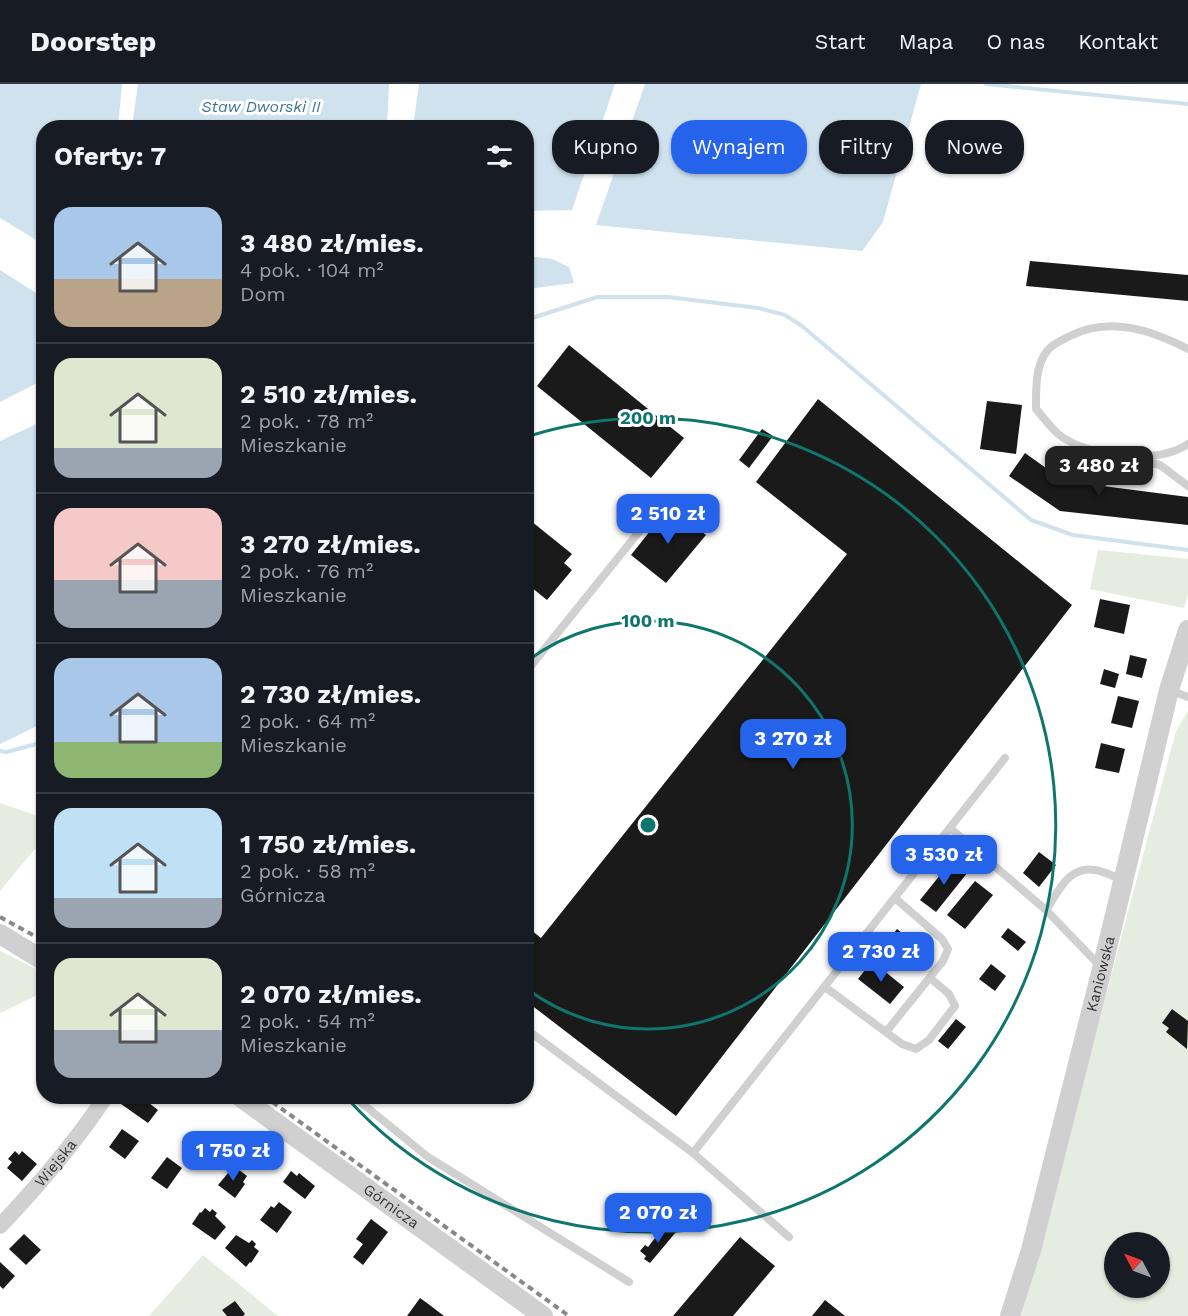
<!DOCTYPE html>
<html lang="pl">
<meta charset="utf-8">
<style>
:root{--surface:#171b24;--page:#20242c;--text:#f1f3f6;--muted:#9ea1a6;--line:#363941;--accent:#2563eb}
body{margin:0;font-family:"Work Sans",sans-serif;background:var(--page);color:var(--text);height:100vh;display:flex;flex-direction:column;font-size:22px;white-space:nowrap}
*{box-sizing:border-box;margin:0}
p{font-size:20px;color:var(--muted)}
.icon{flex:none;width:33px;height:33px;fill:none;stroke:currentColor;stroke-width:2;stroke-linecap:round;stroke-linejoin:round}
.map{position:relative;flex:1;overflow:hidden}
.panel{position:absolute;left:36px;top:36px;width:498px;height:984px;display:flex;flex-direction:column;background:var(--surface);border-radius:24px;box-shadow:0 2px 4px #0004}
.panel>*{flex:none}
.hud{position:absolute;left:552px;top:36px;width:546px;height:54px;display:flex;gap:12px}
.needle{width:39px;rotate:311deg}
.controls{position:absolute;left:1104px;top:1148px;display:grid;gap:12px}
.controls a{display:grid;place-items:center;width:66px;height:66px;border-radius:50%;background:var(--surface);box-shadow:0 2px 4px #0004;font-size:30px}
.price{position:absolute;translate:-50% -51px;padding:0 14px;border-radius:12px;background:var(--accent);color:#fff;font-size:20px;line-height:39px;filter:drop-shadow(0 2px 3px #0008)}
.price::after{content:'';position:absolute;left:50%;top:36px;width:18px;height:14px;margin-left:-9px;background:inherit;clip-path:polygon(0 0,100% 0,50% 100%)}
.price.active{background:#222;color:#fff}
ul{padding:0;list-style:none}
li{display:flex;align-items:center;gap:18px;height:150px;padding:0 18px}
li+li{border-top:2px solid var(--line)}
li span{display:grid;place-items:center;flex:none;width:168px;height:120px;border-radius:18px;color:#555}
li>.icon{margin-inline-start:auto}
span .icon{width:72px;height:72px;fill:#fffc;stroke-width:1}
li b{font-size:26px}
h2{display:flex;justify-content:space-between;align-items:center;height:72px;padding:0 18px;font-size:26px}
.tag{padding:0 21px;border-radius:24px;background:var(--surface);box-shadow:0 2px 4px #0004;font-size:21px;line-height:54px}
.tag.active{background:var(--accent);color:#fff}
header{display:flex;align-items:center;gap:36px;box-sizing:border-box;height:84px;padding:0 30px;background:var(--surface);border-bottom:2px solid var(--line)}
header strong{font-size:28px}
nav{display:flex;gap:33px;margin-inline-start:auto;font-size:21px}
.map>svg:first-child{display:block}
.green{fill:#e6ecdf;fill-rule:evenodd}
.water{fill:#cfe2ee}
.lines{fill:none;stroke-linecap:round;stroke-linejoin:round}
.stream{stroke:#cfe2ee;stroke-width:4}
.building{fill:#1a1a1a}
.service{stroke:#d0d0d0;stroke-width:8}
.minor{stroke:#d0d0d0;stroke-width:16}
.tertiary{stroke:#d0d0d0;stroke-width:20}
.rail{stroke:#888;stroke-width:4;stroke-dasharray:6 4.5;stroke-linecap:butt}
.ring{fill:none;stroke:#0f766e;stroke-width:3}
.labels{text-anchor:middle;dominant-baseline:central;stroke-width:6;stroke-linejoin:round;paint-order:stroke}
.street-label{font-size:15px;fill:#333;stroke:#fff}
.water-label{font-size:16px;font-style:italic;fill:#3f7597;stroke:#fff}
.centre{fill:#0f766e;stroke:#fff;stroke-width:3}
.ring-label{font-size:18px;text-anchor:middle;font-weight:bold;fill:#0f766e;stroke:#fff;stroke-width:6;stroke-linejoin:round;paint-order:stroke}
</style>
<header>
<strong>Doorstep</strong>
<nav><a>Start</a><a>Mapa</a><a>O nas</a><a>Kontakt</a></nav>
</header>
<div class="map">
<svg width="1188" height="1232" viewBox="0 0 1188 1232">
<rect width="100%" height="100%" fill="#fff"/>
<!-- green -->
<g class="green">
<polygon points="1098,466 1188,475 1188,511 1184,524 1090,505"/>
<path d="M1188,627V1232H1021L1176,647ZM1114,1158H1160V1203H1114Z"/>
<polygon points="0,719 44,734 43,755 0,807"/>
<polygon points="0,867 44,889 43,908 0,929"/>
<polygon points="203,1171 278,1232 149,1232"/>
</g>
<!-- water -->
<g class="water">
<polygon points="0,0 122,0 118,43 44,44 43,160 0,134"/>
<polygon points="138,0 389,0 387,43 132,43"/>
<polygon points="419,0 615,0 572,126 527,127 526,44 413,43"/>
<polygon points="645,0 921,0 883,138 862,167 596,141"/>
<polygon points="527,172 552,175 569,183 574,199 527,205"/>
<polygon points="0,186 44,214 43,296 0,318"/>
<polygon points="43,337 43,639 0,660 0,357"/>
</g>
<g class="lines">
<!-- stream -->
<g class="stream">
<polyline points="986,0 1188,20"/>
<polyline points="526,236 597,213 668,213 758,224 785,231 802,242 1031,436 1073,451 1188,466"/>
<polyline points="0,667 6,668 44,658"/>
</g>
</g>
<!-- building -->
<g class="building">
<polygon points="1030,177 1188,191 1188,217 1026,202"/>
<polygon points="569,261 684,354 651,394 537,302"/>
<polygon points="818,315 1072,521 676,1032 526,917 526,842 541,854 847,470 756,398"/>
<polygon points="987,317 1022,321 1016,370 980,365"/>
<polygon points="762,345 773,352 749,384 739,376"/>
<polygon points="1025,369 1064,397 1188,413 1188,441 1060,427 1009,392"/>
<polygon points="670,422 706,451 666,499 631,471"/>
<polygon points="526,433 572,470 564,479 572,486 547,516 526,499"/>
<polygon points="1100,515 1130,521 1124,550 1094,543"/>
<polygon points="1130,571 1147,575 1142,594 1126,590"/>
<polygon points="1104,585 1119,590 1115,604 1100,600"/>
<polygon points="1118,612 1139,617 1132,644 1111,639"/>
<polygon points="1101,659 1125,665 1119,689 1095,684"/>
<polygon points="1039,768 1056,781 1039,803 1023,789"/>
<polygon points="953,775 968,788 936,828 920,816"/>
<polygon points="975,797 993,811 965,845 947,831"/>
<polygon points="1008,844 1026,858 1018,867 1001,853"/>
<polygon points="897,845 913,858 907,867 891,853"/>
<polygon points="872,877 904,903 890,920 858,895"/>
<polygon points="991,880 1006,892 995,907 979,895"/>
<polygon points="1172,925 1188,937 1187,965 1166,948 1169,944 1162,939"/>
<polygon points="956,935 966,943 948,965 938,957"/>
<polygon points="127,1012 140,1012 158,1026 148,1039 121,1020"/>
<polygon points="122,1045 139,1057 125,1075 109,1063"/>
<polygon points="250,1055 266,1067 265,1068 271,1073 264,1084 241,1068"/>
<polygon points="15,1067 19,1071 22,1067 37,1080 22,1097 7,1084 12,1078 8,1075"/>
<polygon points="167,1073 182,1084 167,1105 151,1094"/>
<polygon points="234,1082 247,1092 243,1098 245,1100 235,1114 218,1101"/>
<polygon points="291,1087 297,1092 299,1089 315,1102 305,1115 283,1098"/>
<polygon points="279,1118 292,1128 277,1149 260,1136 271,1122 274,1124"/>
<polygon points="205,1124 210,1128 212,1125 217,1129 215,1132 226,1143 215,1156 192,1140 200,1128 201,1129"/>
<polygon points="371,1135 388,1148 363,1181 353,1173 363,1160 356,1155"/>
<polygon points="666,1140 676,1148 650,1179 644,1175 646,1172 640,1167 645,1161 648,1163"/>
<polygon points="24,1150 41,1166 26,1181 9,1165"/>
<polygon points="236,1151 249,1159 252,1156 256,1160 254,1163 259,1167 251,1179 250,1178 246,1183 225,1164"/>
<polygon points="740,1153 775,1182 733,1232 673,1232"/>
<polygon points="0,1178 15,1192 3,1205 0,1202"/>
<polygon points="420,1214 427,1219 444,1232 407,1232"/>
<polygon points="825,1216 845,1232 812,1232"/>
<polygon points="235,1217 245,1230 243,1232 227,1232 222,1226"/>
</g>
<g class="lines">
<!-- service -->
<g class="service">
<path d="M1188,265C1151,246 1110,232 1070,252C1062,256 1052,260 1047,267C1035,282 1036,307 1036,325C1044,334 1052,346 1062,353C1093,373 1156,381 1188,360"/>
<polyline points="1136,375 1160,381 1188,402"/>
<polyline points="526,588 642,444"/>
<polyline points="1169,606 1188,613"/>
<polyline points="950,744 1046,826 1102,884"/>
<path d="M1046,826C1059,807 1068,782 1095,786C1104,787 1114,793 1123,796"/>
<polyline points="825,903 902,960 916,965 929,956 955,922 949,910 930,894"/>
<polyline points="526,945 693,1069 789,1153"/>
<polyline points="886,948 943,877 948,865 942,855 895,814"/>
<polyline points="353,1012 428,1073 629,1198"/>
<polyline points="693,1069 1005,674"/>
</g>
<!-- minor -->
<path class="minor" id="s1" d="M0,1142C38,1102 75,1059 106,1012"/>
<!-- tertiary -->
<g class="tertiary">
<polyline points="0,850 44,877"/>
<path id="s2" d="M239,1012L543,1232"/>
<path id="s3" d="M1010,1232L1031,1166L1102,885L1169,606L1188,546"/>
</g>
<!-- rail -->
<g class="rail">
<polyline points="0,833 44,857"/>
<polyline points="264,1012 569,1232"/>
</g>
</g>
<!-- distance rings -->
<g class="ring">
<path d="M527 577A204 204 0 1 1 527 905"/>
<path d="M529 352A407 407 0 1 1 346 1013"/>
</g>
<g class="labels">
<!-- street labels -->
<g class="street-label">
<text stroke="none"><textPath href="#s3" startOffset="354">Kaniowska</textPath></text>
<text stroke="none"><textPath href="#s1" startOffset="84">Wiejska</textPath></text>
<text stroke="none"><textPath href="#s2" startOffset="188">Górnicza</textPath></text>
</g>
<!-- water labels -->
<g class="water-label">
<text x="261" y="22">Staw Dworski II</text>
</g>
</g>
<circle cx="648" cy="741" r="9" class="centre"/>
<g class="ring-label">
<text x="648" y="340">200 m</text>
<text x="648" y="543">100 m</text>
</g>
</svg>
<div class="controls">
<a><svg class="needle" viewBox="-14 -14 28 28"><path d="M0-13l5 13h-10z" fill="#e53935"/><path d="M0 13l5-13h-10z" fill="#9ea1a6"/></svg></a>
</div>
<b class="price active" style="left:1099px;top:413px">3 480 zł</b>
<b class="price" style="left:668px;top:461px">2 510 zł</b>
<b class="price" style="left:793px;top:686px">3 270 zł</b>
<b class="price" style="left:944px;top:802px">3 530 zł</b>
<b class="price" style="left:881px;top:899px">2 730 zł</b>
<b class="price" style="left:233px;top:1098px">1 750 zł</b>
<b class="price" style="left:658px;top:1160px">2 070 zł</b>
<div class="hud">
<a class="tag">Kupno</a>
<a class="tag active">Wynajem</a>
<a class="tag">Filtry</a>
<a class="tag">Nowe</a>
</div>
<section class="panel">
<h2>Oferty: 7<svg class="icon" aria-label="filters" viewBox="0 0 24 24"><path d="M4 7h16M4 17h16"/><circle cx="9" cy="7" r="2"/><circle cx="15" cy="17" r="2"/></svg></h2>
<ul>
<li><span style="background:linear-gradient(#a9c7e8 60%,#b9a48a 0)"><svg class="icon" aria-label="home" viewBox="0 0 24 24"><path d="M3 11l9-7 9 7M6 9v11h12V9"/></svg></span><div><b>3 480 zł/mies.</b><p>4 pok. · 104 m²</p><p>Dom</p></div></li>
<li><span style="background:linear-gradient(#dfe7d0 75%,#9aa5b1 0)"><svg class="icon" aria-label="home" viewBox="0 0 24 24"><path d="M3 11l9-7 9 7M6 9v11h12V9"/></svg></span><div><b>2 510 zł/mies.</b><p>2 pok. · 78 m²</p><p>Mieszkanie</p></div></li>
<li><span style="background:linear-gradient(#f6c9c9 60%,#9aa5b1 0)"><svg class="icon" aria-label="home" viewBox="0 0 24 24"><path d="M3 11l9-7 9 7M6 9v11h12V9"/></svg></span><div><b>3 270 zł/mies.</b><p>2 pok. · 76 m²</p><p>Mieszkanie</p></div></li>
<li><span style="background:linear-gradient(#a9c7e8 70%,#8fb573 0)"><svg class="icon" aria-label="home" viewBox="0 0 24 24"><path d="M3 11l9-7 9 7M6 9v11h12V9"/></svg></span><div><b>2 730 zł/mies.</b><p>2 pok. · 64 m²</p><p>Mieszkanie</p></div></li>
<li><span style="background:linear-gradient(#bfe0f5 75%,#9aa5b1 0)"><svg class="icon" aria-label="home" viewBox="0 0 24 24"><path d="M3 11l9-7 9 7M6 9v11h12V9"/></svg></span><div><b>1 750 zł/mies.</b><p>2 pok. · 58 m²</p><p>Górnicza</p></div></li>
<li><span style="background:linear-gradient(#dfe7d0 60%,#9aa5b1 0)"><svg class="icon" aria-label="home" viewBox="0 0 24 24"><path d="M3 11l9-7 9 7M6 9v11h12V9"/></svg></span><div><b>2 070 zł/mies.</b><p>2 pok. · 54 m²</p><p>Mieszkanie</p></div></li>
</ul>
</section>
</div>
